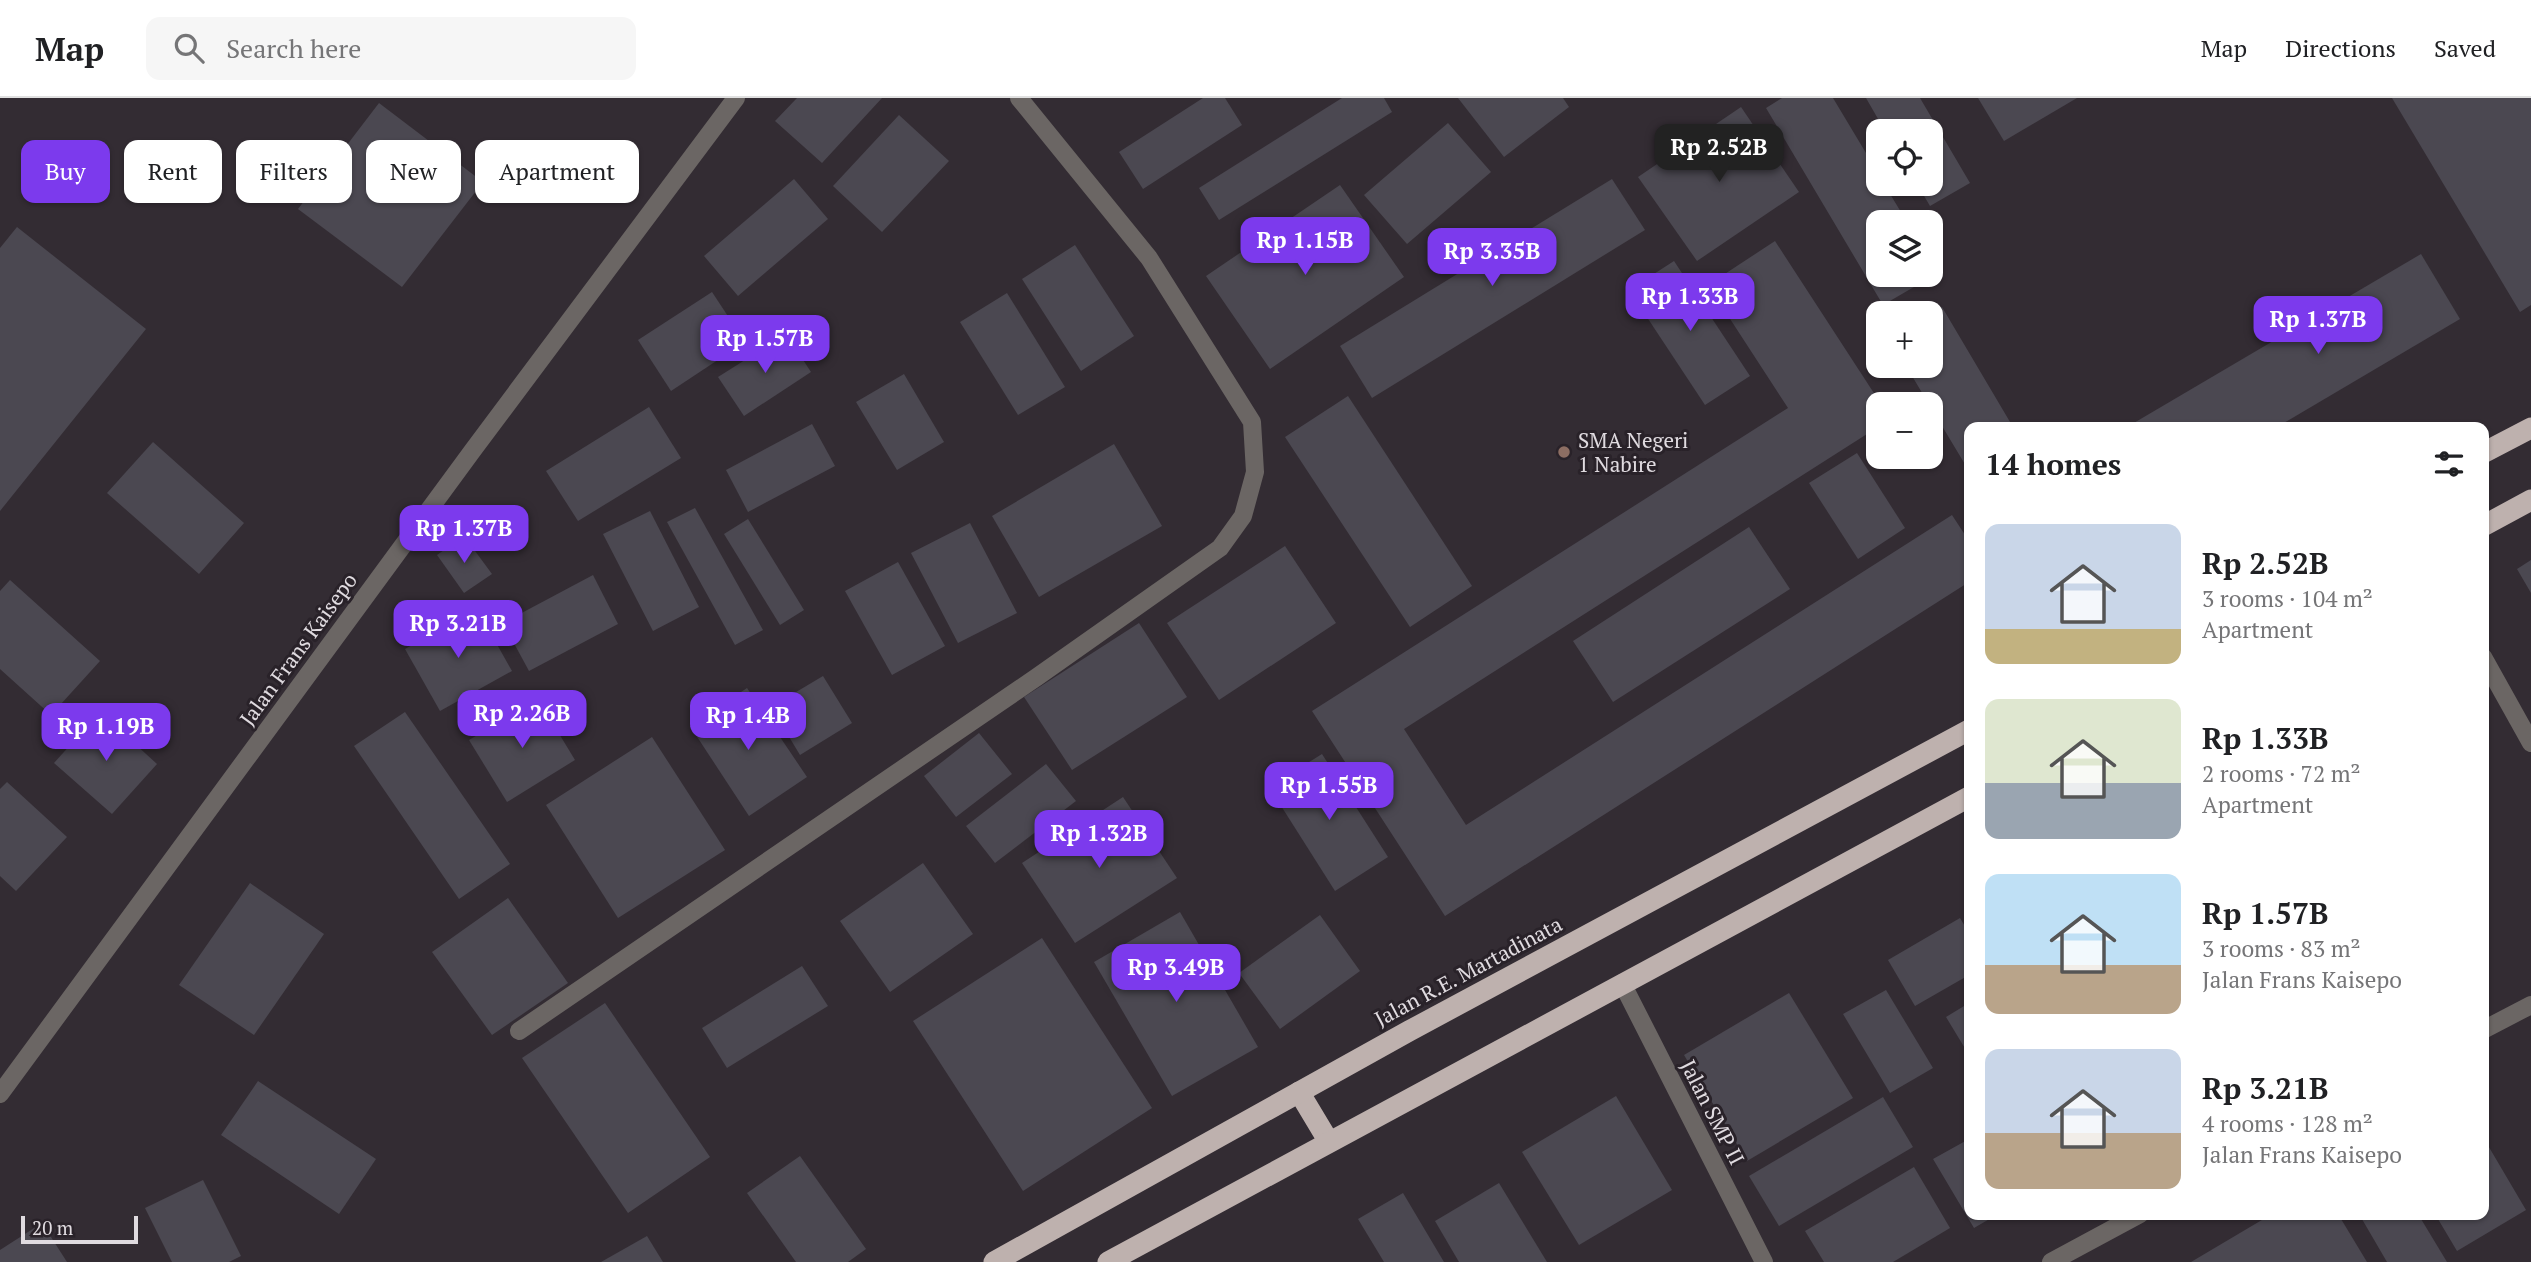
<!DOCTYPE html>
<meta charset="utf-8">
<style>
:root{--surface:#fff;--page:#f6f6f6;--text:#202124;--muted:#757577;--line:#e0e0e0;--accent:#7c3aed}
body{margin:0;font-family:"PT Serif",serif;background:var(--page);color:var(--text);height:100vh;display:flex;flex-direction:column;font-size:26px;white-space:nowrap}
*{box-sizing:border-box;margin:0}
p{font-size:23px;color:var(--muted)}
.icon{flex:none;width:38px;height:38px;fill:none;stroke:currentColor;stroke-width:2;stroke-linecap:round;stroke-linejoin:round}
.map{position:relative;flex:1;overflow:hidden}
.drawer{position:absolute;left:1964px;top:324px;width:525px;height:798px;display:flex;flex-direction:column;background:var(--surface);border-radius:14px;box-shadow:0 2px 5px #0004}
.drawer>*{flex:none}
.guide{position:absolute;left:21px;top:42px;width:665px;height:63px;display:flex;gap:14px}
.tools{position:absolute;left:1866px;top:21px;display:grid;gap:14px}
.tools a{display:grid;place-items:center;width:77px;height:77px;border-radius:14px;background:var(--surface);box-shadow:0 2px 5px #0004;font-size:35px}
.scale{position:absolute;left:21px;bottom:18px;width:117px;box-sizing:border-box;padding-left:7px;border:4px solid #e0dbe0;border-top:0;font-size:19px;line-height:24px;white-space:nowrap;color:#e0dbe0;-webkit-text-stroke:5px #292229;paint-order:stroke}
.price{position:absolute;translate:-50% -60px;padding:0 16px;border-radius:14px;background:var(--accent);color:#fff;font-size:23px;line-height:46px;filter:drop-shadow(0 2px 4px #0008)}
.price::after{content:'';position:absolute;left:50%;top:42px;width:21px;height:16px;margin-left:-10px;background:inherit;clip-path:polygon(0 0,100% 0,50% 100%)}
.price.selected{background:#222;color:#fff}
ul{padding:0;list-style:none}
li{display:flex;align-items:center;gap:21px;height:175px;padding:0 21px}
li span{display:grid;place-items:center;flex:none;width:196px;height:140px;border-radius:14px;color:#555}
li>.icon{margin-inline-start:auto}
span .icon{width:84px;height:84px;fill:#fffc;stroke-width:1}
li b{font-size:30px}
h2{display:flex;justify-content:space-between;align-items:center;height:84px;padding:0 21px;font-size:30px}
.tag{padding:0 24px;border-radius:14px;background:var(--surface);box-shadow:0 2px 5px #0004;font-size:24px;line-height:63px}
.tag.selected{background:var(--accent);color:#fff}
header{display:flex;align-items:center;gap:42px;box-sizing:border-box;height:98px;padding:0 35px;background:var(--surface);border-bottom:2px solid var(--line)}
header strong{font-size:33px}
nav{display:flex;gap:38px;margin-inline-start:auto;font-size:24px}
.search{width:490px;height:63px;background:var(--page);display:flex;align-items:center;gap:18px;box-sizing:border-box;padding:0 24px;border-radius:14px;color:var(--muted);font-size:26px}
.map>svg:first-child{display:block}
.building{fill:#4b4851}
.lines{fill:none;stroke-linecap:round;stroke-linejoin:round}
.minor{stroke:#6b6664;stroke-width:18}
.highway{stroke:#beb1ae;stroke-width:21}
.education-dot{fill:#8d6e63;stroke:#292229;stroke-width:2.5}
.labels{text-anchor:middle;dominant-baseline:central;stroke-width:6;stroke-linejoin:round;paint-order:stroke}
.poi-label{font-size:21px;fill:#e0dbe0;stroke:#292229;text-anchor:start}
.street-label{font-size:21px;fill:#e0dbe0;stroke:#292229}
</style>
<header>
<strong>Map</strong>
<div class="search"><svg class="icon" aria-label="search" viewBox="0 0 24 24"><circle cx="10" cy="10" r="6"/><path d="M15 15l6 6"/></svg>Search here</div>
<nav><a>Map</a><a>Directions</a><a>Saved</a></nav>
</header>
<div class="map">
<svg width="2531" height="1164" viewBox="0 0 2531 1164">
<rect width="100%" height="100%" fill="#332c33"/>
<!-- building -->
<g class="building">
<polygon points="797,0 882,0 822,65 775,23"/>
<polygon points="1203,0 1225,0 1242,27 1143,91 1119,54"/>
<polygon points="1342,0 1384,0 1392,14 1219,122 1199,90"/>
<polygon points="1458,0 1563,0 1569,9 1504,59"/>
<polygon points="1782,0 1833,0 1878,75 1878,86 1884,86 1907,124 1878,124 1878,177 1930,177 1930,162 1938,175 1883,207 1766,10"/>
<polygon points="1866,0 1920,0 1970,85 1930,108 1917,86 1930,86 1930,33 1885,33"/>
<polygon points="1978,0 2077,0 2004,43"/>
<polygon points="2392,0 2531,0 2531,207 2520,214"/>
<polygon points="379,5 483,84 402,189 298,111"/>
<polygon points="1741,9 1799,94 1697,163 1638,79"/>
<polygon points="899,17 949,63 882,134 833,88"/>
<polygon points="1448,25 1491,74 1407,146 1364,97"/>
<polygon points="794,81 828,121 738,198 704,158"/>
<polygon points="1612,81 1645,132 1372,300 1340,248"/>
<polygon points="1340,87 1404,179 1270,271 1206,178"/>
<polygon points="17,129 146,231 0,413 0,150"/>
<polygon points="1775,143 1881,306 1878,306 1878,329 1404,631 1466,727 1952,417 1969,443 1969,484 1445,818 1312,613 1788,310 1708,187"/>
<polygon points="1075,147 1134,238 1081,273 1022,181"/>
<polygon points="2421,156 2460,221 2277,329 2127,329"/>
<polygon points="1674,163 1750,278 1705,307 1629,192"/>
<polygon points="712,194 745,244 671,293 638,242"/>
<polygon points="1007,195 1065,289 1018,317 960,224"/>
<polygon points="1942,209 2013,329 1969,329 1969,373 1906,268 1930,268 1930,216"/>
<polygon points="786,236 811,274 744,318 718,279"/>
<polygon points="904,276 944,344 897,372 856,304"/>
<polygon points="1348,298 1472,488 1410,529 1285,339"/>
<polygon points="649,309 681,360 578,423 546,373"/>
<polygon points="812,326 835,368 748,414 726,372"/>
<polygon points="153,344 244,425 199,476 107,395"/>
<polygon points="1114,346 1162,428 1039,499 992,418"/>
<polygon points="1857,355 1905,430 1858,461 1809,385"/>
<polygon points="695,410 763,532 735,547 667,424"/>
<polygon points="650,413 699,509 653,533 603,436"/>
<polygon points="748,421 804,512 780,527 724,436"/>
<polygon points="970,425 1017,515 958,545 911,455"/>
<polygon points="1749,429 1790,491 1613,604 1573,543"/>
<polygon points="464,438 492,476 464,495 437,457"/>
<polygon points="1285,448 1336,525 1219,602 1167,525"/>
<polygon points="2531,462 2531,495 2517,471"/>
<polygon points="898,464 945,548 892,577 845,493"/>
<polygon points="593,477 618,526 529,573 503,525"/>
<polygon points="10,482 100,563 51,617 0,571 0,493"/>
<polygon points="477,511 512,573 440,613 405,551"/>
<polygon points="1139,525 1187,599 1072,672 1024,599"/>
<polygon points="823,578 852,625 800,657 771,609"/>
<polygon points="747,590 807,679 749,718 690,628"/>
<polygon points="538,601 575,662 507,704 469,642"/>
<polygon points="100,614 157,666 112,716 54,665"/>
<polygon points="405,614 510,766 459,801 354,648"/>
<polygon points="979,635 1012,676 956,719 924,678"/>
<polygon points="652,639 725,752 618,820 546,707"/>
<polygon points="1322,656 1388,759 1335,793 1269,689"/>
<polygon points="1046,666 1076,703 995,765 966,728"/>
<polygon points="7,684 67,739 16,793 0,778 0,691"/>
<polygon points="1123,699 1177,780 1075,845 1022,765"/>
<polygon points="923,765 973,836 890,894 840,823"/>
<polygon points="250,785 324,836 254,937 179,887"/>
<polygon points="508,800 568,885 492,937 432,854"/>
<polygon points="1180,814 1258,949 1172,998 1094,864"/>
<polygon points="1320,817 1360,873 1280,931 1239,875"/>
<polygon points="1960,820 1969,835 1969,877 1915,908 1888,862"/>
<polygon points="1042,840 1152,1010 1023,1093 913,923"/>
<polygon points="802,868 828,908 727,970 702,930"/>
<polygon points="1886,892 1933,970 1890,995 1843,916"/>
<polygon points="1789,895 1853,1000 1747,1063 1684,957"/>
<polygon points="605,905 710,1059 628,1115 522,960"/>
<polygon points="1969,905 1969,957 1946,919"/>
<polygon points="258,983 376,1061 339,1116 221,1037"/>
<polygon points="1616,998 1672,1092 1579,1147 1522,1054"/>
<polygon points="1883,999 1913,1049 1779,1128 1749,1078"/>
<polygon points="2483,1039 2526,1112 2457,1153 2435,1116 2483,1116"/>
<polygon points="1969,1041 1969,1116 1998,1116 1974,1130 1933,1061"/>
<polygon points="800,1058 866,1151 848,1164 796,1164 747,1095"/>
<polygon points="1914,1069 1950,1130 1893,1164 1824,1164 1805,1133"/>
<polygon points="203,1082 241,1158 229,1164 172,1164 145,1110"/>
<polygon points="1499,1085 1547,1164 1459,1164 1435,1123"/>
<polygon points="1403,1095 1444,1164 1384,1164 1358,1121"/>
<polygon points="2272,1116 2338,1116 2367,1164 2191,1164"/>
<polygon points="2359,1116 2418,1116 2447,1164 2387,1164"/>
<polygon points="42,1125 67,1164 0,1164 0,1152"/>
<polygon points="647,1138 663,1164 601,1164"/>
</g>
<g class="lines">
<!-- minor -->
<g class="minor">
<polyline points="2483,559 2531,645"/>
<polyline points="1622,885 1764,1164"/>
<polyline points="2483,932 2531,907"/>
<polyline points="519,933 1037,579 1220,450 1243,418 1255,374 1252,324 1149,160 1019,0"/>
<polyline points="0,996 473,352 736,0"/>
<polyline points="2051,1164 2140,1116"/>
</g>
<!-- highway -->
<g class="highway">
<polyline points="2483,355 2531,330"/>
<polyline points="2483,428 2531,402"/>
<polyline points="1299,994 1329,1044"/>
<polyline points="994,1164 1409,933 1969,632"/>
<polyline points="1108,1164 1969,699"/>
</g>
</g>
<!-- markers -->
<circle class="education-dot" cx="1564" cy="354" r="7"/>
<g class="labels">
<!-- poi labels -->
<g class="poi-label">
<text x="1578" y="342">SMA Negeri<tspan x="1578" dy="24">1 Nabire</tspan></text>
</g>
<!-- street labels -->
<g class="street-label">
<text transform="translate(298 551) rotate(-54)">Jalan Frans Kaisepo</text>
<text transform="translate(1468 873) rotate(-28)">Jalan R.E. Martadinata</text>
<text transform="translate(1713 1014) rotate(63)">Jalan SMP II</text>
</g>
</g>
</svg>
<div class="tools">
<a><svg class="icon" aria-label="locate" viewBox="0 0 24 24"><circle cx="12" cy="12" r="6"/><path d="M12 2v4M12 18v4M2 12h4M18 12h4"/></svg></a>
<a><svg class="icon" aria-label="layers" viewBox="0 0 24 24"><path d="M12 4l9 5-9 5-9-5zM3 14l9 5 9-5"/></svg></a>
<a>+</a>
<a>−</a>
</div>
<div class="scale">20 m</div>
<b class="price selected" style="left:1719px;top:86px">Rp 2.52B</b>
<b class="price" style="left:1305px;top:179px">Rp 1.15B</b>
<b class="price" style="left:1492px;top:190px">Rp 3.35B</b>
<b class="price" style="left:1690px;top:235px">Rp 1.33B</b>
<b class="price" style="left:2318px;top:258px">Rp 1.37B</b>
<b class="price" style="left:765px;top:277px">Rp 1.57B</b>
<b class="price" style="left:464px;top:467px">Rp 1.37B</b>
<b class="price" style="left:458px;top:562px">Rp 3.21B</b>
<b class="price" style="left:522px;top:652px">Rp 2.26B</b>
<b class="price" style="left:748px;top:654px">Rp 1.4B</b>
<b class="price" style="left:106px;top:665px">Rp 1.19B</b>
<b class="price" style="left:1329px;top:724px">Rp 1.55B</b>
<b class="price" style="left:1099px;top:772px">Rp 1.32B</b>
<b class="price" style="left:1176px;top:906px">Rp 3.49B</b>
<div class="guide">
<a class="tag selected">Buy</a>
<a class="tag">Rent</a>
<a class="tag">Filters</a>
<a class="tag">New</a>
<a class="tag">Apartment</a>
</div>
<section class="drawer">
<h2>14 homes<svg class="icon" aria-label="filters" viewBox="0 0 24 24"><path d="M4 7h16M4 17h16"/><circle cx="9" cy="7" r="2"/><circle cx="15" cy="17" r="2"/></svg></h2>
<ul>
<li><span style="background:linear-gradient(#c9d6e8 75%,#c2b280 0)"><svg class="icon" aria-label="home" viewBox="0 0 24 24"><path d="M3 11l9-7 9 7M6 9v11h12V9"/></svg></span><div><b>Rp 2.52B</b><p>3 rooms · 104 m²</p><p>Apartment</p></div></li>
<li><span style="background:linear-gradient(#dfe7d0 60%,#9aa5b1 0)"><svg class="icon" aria-label="home" viewBox="0 0 24 24"><path d="M3 11l9-7 9 7M6 9v11h12V9"/></svg></span><div><b>Rp 1.33B</b><p>2 rooms · 72 m²</p><p>Apartment</p></div></li>
<li><span style="background:linear-gradient(#bfe0f5 65%,#b9a48a 0)"><svg class="icon" aria-label="home" viewBox="0 0 24 24"><path d="M3 11l9-7 9 7M6 9v11h12V9"/></svg></span><div><b>Rp 1.57B</b><p>3 rooms · 83 m²</p><p>Jalan Frans Kaisepo</p></div></li>
<li><span style="background:linear-gradient(#c9d6e8 60%,#b9a48a 0)"><svg class="icon" aria-label="home" viewBox="0 0 24 24"><path d="M3 11l9-7 9 7M6 9v11h12V9"/></svg></span><div><b>Rp 3.21B</b><p>4 rooms · 128 m²</p><p>Jalan Frans Kaisepo</p></div></li>
</ul>
</section>
</div>
